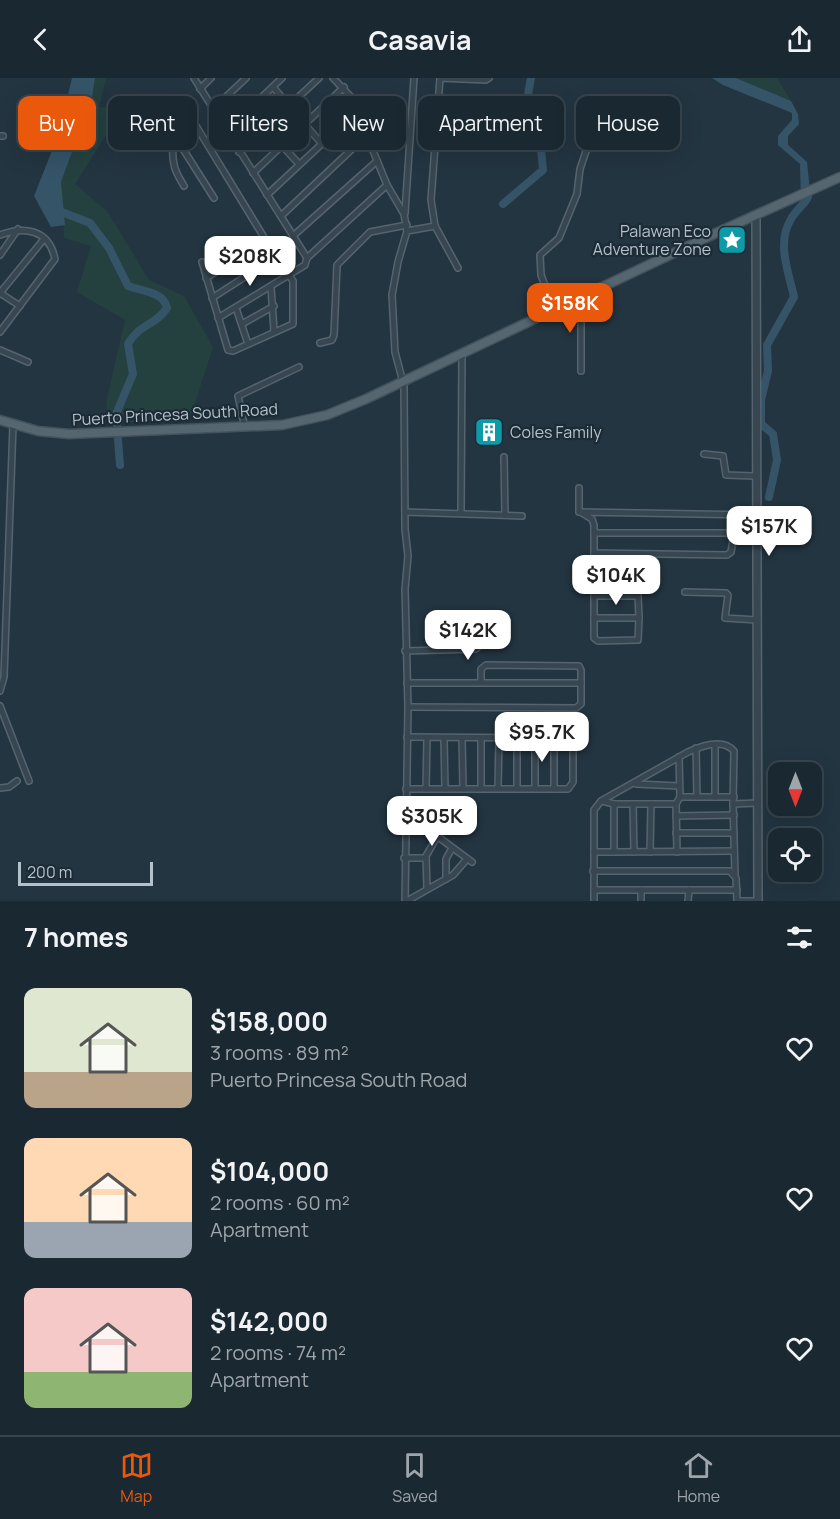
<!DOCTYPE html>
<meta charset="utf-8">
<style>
:root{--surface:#1a2831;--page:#27343d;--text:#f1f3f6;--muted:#9fa6ab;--line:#38444d;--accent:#ea580c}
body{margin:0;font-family:Manrope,sans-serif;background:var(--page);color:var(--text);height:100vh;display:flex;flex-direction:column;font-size:22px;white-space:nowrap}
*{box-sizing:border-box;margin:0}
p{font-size:20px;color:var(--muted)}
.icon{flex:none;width:33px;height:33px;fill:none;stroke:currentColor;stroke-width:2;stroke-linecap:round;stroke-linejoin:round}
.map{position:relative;height:823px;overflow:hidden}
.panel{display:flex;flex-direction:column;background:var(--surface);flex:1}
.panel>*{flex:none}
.hud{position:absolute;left:18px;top:18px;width:804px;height:54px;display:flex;gap:12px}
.needle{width:39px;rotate:180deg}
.buttons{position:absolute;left:768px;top:684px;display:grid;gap:12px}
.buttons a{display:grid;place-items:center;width:54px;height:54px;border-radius:12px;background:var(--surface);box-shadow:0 6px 24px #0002,0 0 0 2px var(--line);font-size:30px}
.scale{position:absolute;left:18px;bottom:15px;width:135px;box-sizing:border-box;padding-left:6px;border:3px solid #b4c1cb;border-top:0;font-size:16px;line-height:21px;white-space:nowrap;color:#b4c1cb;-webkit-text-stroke:4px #1c2b35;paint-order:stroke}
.price{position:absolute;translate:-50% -51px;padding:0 14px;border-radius:12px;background:#fff;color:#222;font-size:20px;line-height:39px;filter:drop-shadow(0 2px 3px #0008)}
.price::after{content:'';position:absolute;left:50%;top:36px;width:18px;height:14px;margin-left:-9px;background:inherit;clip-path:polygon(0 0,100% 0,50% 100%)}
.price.current{background:var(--accent);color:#fff}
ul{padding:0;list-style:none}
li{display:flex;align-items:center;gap:18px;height:150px;padding:0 24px}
li span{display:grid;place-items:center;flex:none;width:168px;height:120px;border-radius:12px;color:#555}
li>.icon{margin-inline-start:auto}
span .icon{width:72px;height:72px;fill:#fffc;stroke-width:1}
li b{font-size:26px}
h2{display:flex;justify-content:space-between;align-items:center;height:72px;padding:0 24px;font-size:26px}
.pill{padding:0 21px;border-radius:12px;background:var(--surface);box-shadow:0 6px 24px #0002,0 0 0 2px var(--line);font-size:21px;line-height:54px}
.pill.current{background:var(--accent);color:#fff}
header{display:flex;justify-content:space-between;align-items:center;height:78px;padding:0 24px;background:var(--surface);font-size:27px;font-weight:700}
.dock{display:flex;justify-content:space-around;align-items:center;height:84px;border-top:2px solid var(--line);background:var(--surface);font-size:16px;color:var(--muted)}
.dock a{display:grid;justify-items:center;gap:3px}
.dock .current{color:var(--accent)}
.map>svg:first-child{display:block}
.green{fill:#25413f}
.water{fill:#355468}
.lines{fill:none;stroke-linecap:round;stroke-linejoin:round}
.river{stroke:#355468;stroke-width:8}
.minor-casing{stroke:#55646e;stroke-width:8}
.tertiary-casing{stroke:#55646e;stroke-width:10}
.primary-casing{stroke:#44525c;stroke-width:11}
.minor{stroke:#374650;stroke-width:5}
.tertiary{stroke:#374650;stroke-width:7}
.primary{stroke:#556670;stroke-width:8}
.labels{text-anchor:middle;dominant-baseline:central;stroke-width:4.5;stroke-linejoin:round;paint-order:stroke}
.poi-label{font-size:16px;fill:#b4c1cb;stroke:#1c2b35;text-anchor:end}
.street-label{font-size:16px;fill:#b4c1cb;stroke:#1c2b35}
</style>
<header><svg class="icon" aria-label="back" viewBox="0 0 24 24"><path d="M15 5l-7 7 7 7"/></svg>Casavia<svg class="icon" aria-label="share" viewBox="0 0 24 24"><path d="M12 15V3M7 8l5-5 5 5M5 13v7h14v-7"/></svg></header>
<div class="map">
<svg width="840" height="823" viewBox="0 0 840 823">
<rect width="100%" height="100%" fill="#233541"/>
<!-- green -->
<g class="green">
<polygon points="95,0 106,0 99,29 122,32 75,106 107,133 149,202 184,218 213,269 190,340 110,345 106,325 125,242 77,214 91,168 64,160 61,104 92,20"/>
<polygon points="736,0 777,0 791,23"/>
</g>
<!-- water -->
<g class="water">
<polygon points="72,0 95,0 92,20 61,104 65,147 51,149 34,118 59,55"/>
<polygon points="712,0 736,0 791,23 798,36 799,46 788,58 788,67 807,84 811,122 806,129 801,125 800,86 778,67 778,58 792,42 792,35 723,7"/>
</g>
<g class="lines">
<!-- river -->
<g class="river">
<polyline points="503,126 543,92 539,48 526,27 531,0"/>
<path d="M54,131L90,145L109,170L128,208C142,213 164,214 167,230C155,248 140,245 128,266L133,296L116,336L120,387"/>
<path d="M769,419L777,382L773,356L761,346V322L768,293L767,267L794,219C789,195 776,166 791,141C795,133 804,127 808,119"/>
</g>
<!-- minor casing -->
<g class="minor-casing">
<g id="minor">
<polyline points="194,0 307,180"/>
<polyline points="333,0 351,19 387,107 404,136 407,153"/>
<polyline points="273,9 321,65"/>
<polyline points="200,11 211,0"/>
<polyline points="213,31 246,0"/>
<polyline points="265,49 299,86"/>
<polyline points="226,53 282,0"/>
<polyline points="0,58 3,58"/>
<polyline points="176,60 214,120"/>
<polyline points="239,74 319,0"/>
<polyline points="253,95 344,9"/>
<path d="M184,108C180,101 175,94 174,86C171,74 174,43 185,37L190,38L276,179L293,203V246L233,273L228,272L202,184"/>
<polyline points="267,117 357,33"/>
<polyline points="405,135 414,0"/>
<polyline points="281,138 367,57"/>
<polyline points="435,148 458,190"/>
<path d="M0,157C24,148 49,151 55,181L0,254"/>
<polyline points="293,158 377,83"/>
<polyline points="0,177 18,151"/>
<polyline points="206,200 266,162"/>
<polyline points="271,209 274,253"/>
<polyline points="581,219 581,293"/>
<polyline points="212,220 276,179"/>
<polyline points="20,228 0,215 44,161"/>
<polyline points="236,230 248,266"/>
<polyline points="554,231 541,197 540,177 559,160 577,116 580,91 599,35"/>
<polyline points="218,240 305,187 307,180 387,107"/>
<polyline points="242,246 274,228"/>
<polyline points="320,265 332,262 334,257 337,187 370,154 407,147"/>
<polyline points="0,272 28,284"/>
<polyline points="245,350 238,318 299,289"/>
<polyline points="704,376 723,378 726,397 755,398"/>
<polyline points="504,379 505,437"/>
<polyline points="579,410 579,433 592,441 594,447 594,496 638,496 639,476"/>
<polyline points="405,434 522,438"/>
<polyline points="579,434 755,437"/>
<polyline points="461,435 462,275"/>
<polyline points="594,455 735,455"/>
<polyline points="594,475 727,477 731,474 737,437"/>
<polyline points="594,496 594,518 638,518 638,496"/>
<polyline points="685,514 726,515 728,517 725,540 757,542"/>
<polyline points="594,518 594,540 639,540 638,518"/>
<polyline points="594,540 594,560 598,563 638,562 639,540"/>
<polyline points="405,573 476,571 481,566 495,536"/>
<polyline points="407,605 581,605"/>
<polyline points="0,613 4,599 13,347"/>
<polyline points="0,628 29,703"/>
<polyline points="408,629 576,630 581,626 581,592 579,588 486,587 481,591 481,604"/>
<polyline points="444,660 445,711"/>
<polyline points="462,660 463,710"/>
<polyline points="715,667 715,719"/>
<polyline points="696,670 697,719"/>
<polyline points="679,679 680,719"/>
<polyline points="636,706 679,708"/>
<polyline points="0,710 9,709 17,703"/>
<polyline points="481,710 481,660"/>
<polyline points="498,710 499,660"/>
<polyline points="517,710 517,660"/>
<polyline points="535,710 535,660"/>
<polyline points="406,711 568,711 573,704 573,666 567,660 407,659"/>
<polyline points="426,711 427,660"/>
<polyline points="554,711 554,660"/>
<polyline points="602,723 614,726 676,726 680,719 734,719"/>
<polyline points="633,726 634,774"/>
<polyline points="676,726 677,774"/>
<polyline points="733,726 735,796"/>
<polyline points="406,735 472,784"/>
<polyline points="676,738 734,737"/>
<polyline points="676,755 734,755"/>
<polyline points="594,774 614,774 614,726"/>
<polyline points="614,774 734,773"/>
<polyline points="650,774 651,726"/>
<polyline points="404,780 426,780"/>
<polyline points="593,793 730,793 736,800 737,823"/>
<polyline points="446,801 446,781 452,770"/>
<polyline points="427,811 426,778 437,759"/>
<polyline points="594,812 737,812"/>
<polyline points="641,812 641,823"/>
<polyline points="405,823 408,629 405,511 408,478 405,451 404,308 395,274 392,217 398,184 407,153 435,148 431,122 440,0 486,2 489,0"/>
<polyline points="407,823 453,797 467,781"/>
<path d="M594,823V732L601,723L688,674C701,668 723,660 734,673L733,726L757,725"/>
<polyline points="688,823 689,812"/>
<polyline points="737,823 758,823"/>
</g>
</g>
<!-- tertiary casing -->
<g class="tertiary-casing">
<polyline id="tertiary" points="756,137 758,823"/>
</g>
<!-- primary casing -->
<g class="primary-casing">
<polyline id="primary" points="0,342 38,353 69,356 282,347 327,337 366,321 716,155 840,99"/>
</g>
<!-- minor -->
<use href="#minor" class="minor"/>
<!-- tertiary -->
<use href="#tertiary" class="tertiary"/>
<!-- primary -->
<use href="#primary" class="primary"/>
</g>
<!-- icons -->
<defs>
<g id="sight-square" transform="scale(1.5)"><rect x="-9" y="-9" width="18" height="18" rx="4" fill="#0f9aa8" stroke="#1c2b35"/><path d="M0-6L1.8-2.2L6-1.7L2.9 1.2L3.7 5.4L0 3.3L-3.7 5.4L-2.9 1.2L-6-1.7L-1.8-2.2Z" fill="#fff"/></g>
<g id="building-square" transform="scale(1.5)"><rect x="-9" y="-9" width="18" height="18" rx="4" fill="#0f9aa8" stroke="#1c2b35"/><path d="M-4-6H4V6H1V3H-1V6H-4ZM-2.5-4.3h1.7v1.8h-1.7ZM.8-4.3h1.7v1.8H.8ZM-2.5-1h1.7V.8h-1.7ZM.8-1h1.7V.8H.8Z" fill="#fff"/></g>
</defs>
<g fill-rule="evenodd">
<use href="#sight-square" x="732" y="162"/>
<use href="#building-square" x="489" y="354"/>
</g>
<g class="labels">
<!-- poi labels -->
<g class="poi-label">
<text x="711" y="153">Palawan Eco<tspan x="711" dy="18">Adventure Zone</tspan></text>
<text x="510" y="354" text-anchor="start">Coles Family</text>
</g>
<!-- street labels -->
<g class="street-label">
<text transform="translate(175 336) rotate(-3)">Puerto Princesa South Road</text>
</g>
</g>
</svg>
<div class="buttons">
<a><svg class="needle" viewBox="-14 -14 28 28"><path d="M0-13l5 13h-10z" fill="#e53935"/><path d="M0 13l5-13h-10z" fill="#9fa6ab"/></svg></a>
<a><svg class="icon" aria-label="locate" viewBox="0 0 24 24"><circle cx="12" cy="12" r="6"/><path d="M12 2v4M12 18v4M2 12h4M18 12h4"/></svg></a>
</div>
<div class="scale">200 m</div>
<b class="price" style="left:250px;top:209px">$208K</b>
<b class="price current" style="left:570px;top:256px">$158K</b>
<b class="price" style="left:769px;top:479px">$157K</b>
<b class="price" style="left:616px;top:528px">$104K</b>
<b class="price" style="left:468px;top:583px">$142K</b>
<b class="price" style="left:542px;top:685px">$95.7K</b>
<b class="price" style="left:432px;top:769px">$305K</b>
<div class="hud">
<a class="pill current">Buy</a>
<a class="pill">Rent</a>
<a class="pill">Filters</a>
<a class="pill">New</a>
<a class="pill">Apartment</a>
<a class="pill">House</a>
</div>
</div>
<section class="panel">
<h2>7 homes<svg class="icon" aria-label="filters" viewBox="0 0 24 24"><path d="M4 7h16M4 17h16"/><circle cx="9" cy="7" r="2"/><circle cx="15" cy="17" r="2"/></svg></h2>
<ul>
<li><span style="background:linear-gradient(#dfe7d0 70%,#b9a48a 0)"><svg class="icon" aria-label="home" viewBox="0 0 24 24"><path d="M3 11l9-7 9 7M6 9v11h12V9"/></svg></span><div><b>$158,000</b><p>3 rooms · 89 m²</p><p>Puerto Princesa South Road</p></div><svg class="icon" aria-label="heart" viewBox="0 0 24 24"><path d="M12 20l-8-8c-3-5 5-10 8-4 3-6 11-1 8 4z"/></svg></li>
<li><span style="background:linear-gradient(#ffd9b3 70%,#9aa5b1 0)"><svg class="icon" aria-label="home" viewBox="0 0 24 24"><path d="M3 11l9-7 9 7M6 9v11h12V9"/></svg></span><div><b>$104,000</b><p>2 rooms · 60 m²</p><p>Apartment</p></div><svg class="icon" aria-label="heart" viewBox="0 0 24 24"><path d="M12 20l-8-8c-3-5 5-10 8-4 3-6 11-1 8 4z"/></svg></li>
<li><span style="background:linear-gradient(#f6c9c9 70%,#8fb573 0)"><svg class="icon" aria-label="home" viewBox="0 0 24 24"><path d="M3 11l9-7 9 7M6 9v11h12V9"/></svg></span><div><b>$142,000</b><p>2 rooms · 74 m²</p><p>Apartment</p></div><svg class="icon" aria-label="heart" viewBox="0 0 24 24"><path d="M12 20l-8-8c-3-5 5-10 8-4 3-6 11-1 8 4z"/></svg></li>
</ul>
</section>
<nav class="dock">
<a class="current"><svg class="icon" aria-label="map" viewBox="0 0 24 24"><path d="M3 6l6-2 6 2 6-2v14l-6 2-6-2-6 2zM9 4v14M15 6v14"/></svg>Map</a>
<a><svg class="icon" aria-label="saved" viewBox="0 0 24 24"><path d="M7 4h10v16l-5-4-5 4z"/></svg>Saved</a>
<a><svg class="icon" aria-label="home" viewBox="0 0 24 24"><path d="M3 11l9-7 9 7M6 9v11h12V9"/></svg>Home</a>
</nav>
